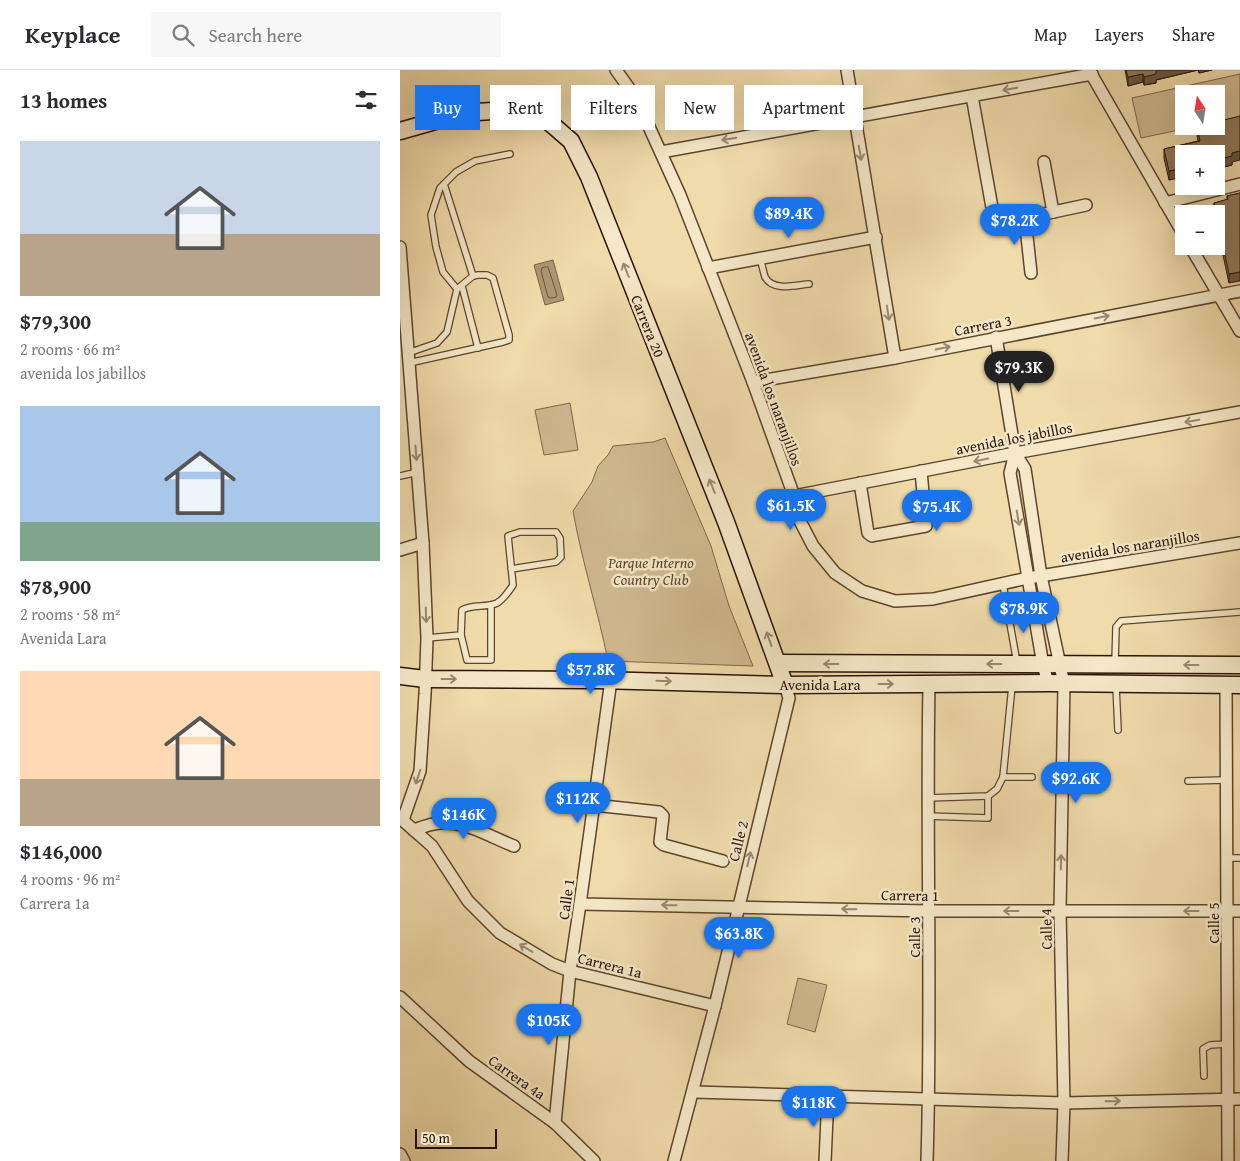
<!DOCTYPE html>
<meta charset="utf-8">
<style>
:root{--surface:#fff;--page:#f7f7f7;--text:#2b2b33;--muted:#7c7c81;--line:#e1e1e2;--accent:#1a73e8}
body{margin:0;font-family:"Gentium Book Plus",serif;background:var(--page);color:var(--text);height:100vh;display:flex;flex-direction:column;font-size:19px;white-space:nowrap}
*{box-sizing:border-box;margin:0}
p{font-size:16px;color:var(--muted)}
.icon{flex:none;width:28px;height:28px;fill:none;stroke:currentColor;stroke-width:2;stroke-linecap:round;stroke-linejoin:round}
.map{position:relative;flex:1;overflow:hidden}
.drawer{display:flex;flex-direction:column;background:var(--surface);width:400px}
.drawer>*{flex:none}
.hud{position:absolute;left:15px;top:15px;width:475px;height:45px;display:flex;gap:10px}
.needle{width:32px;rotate:348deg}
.fabs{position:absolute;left:775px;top:15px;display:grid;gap:10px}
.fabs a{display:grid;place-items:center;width:50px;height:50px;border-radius:0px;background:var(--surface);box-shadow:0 5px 20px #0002;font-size:25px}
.scale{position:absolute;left:15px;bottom:12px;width:82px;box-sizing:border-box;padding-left:5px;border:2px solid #2b1306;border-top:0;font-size:14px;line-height:18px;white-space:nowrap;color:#2b1306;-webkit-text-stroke:4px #f5e8c8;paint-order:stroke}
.price{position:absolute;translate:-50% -42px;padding:0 11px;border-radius:18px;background:var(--accent);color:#fff;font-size:16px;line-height:32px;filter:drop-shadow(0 1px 2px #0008)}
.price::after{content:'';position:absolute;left:50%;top:30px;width:15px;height:11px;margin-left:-8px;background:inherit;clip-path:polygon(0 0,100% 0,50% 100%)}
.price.active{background:#222;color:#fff}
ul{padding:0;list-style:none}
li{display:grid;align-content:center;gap:10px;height:265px;padding:0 20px}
li span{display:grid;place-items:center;height:155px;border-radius:0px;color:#555}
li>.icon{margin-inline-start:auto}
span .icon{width:90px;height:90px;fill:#fffc;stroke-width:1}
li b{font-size:21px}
h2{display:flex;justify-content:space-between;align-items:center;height:60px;padding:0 20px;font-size:21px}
.tag{padding:0 18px;border-radius:0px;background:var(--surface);box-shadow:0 5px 20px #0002;font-size:18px;line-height:45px}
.tag.active{background:var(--accent);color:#fff}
header{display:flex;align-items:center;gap:30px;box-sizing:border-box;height:70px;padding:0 25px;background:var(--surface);border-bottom:1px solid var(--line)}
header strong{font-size:24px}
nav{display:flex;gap:28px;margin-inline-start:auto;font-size:18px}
.search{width:350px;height:45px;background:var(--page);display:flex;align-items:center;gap:12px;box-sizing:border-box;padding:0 18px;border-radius:0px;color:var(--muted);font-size:19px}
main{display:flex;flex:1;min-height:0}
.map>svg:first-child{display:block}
.green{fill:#cfb98f;stroke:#7d664a}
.water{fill:#ad9773;stroke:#796247}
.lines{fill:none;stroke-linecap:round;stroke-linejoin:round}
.shore{stroke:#6c553c;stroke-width:1}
.lane-casing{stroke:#5c452f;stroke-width:8}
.street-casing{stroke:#5c452f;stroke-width:14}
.secondary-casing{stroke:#2b1306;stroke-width:19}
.lane{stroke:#f5e8c8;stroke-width:5.5}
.street{stroke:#f5e8c8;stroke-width:11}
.secondary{stroke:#f5e8c8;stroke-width:16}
.wall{fill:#7d6a4f;stroke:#2b1306}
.shaded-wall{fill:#665640;stroke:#2b1306}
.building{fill:#917b5c;stroke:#2b1306}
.oneway{stroke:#9a8871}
.labels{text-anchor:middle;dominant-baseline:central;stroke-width:5;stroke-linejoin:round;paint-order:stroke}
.street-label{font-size:15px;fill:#2b1306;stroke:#f5e8c8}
.park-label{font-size:15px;font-style:italic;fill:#5c452f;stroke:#f5e8c8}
</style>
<header>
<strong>Keyplace</strong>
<div class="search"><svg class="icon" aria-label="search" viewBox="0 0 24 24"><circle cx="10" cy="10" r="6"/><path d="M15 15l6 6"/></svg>Search here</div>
<nav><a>Map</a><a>Layers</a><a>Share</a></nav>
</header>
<main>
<section class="drawer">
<h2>13 homes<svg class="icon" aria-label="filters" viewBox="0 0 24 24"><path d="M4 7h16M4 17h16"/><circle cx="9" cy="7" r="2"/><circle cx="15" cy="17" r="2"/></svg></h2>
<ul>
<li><span style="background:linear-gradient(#c9d6e8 60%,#b9a48a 0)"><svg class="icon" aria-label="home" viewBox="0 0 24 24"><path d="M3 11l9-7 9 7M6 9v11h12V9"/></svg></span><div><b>$79,300</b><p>2 rooms · 66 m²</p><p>avenida los jabillos</p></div></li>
<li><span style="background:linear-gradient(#a9c7e8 75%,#7fa58c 0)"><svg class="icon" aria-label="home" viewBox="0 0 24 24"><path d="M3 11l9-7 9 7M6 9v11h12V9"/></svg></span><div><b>$78,900</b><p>2 rooms · 58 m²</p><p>Avenida Lara</p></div></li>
<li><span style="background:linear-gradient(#ffd9b3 70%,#b9a48a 0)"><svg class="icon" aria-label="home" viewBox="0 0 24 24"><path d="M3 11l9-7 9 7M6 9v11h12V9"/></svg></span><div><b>$146,000</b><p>4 rooms · 96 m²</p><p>Carrera 1a</p></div></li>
</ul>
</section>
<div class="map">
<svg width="840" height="1091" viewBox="0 0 840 1091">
<rect width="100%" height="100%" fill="#f0dbab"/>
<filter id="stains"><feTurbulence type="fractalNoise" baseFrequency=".004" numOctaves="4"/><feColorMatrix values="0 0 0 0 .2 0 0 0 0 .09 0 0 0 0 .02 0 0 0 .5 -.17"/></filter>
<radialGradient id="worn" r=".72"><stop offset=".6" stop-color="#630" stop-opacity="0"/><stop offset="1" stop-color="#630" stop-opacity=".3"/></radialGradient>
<!-- green -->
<g class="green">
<polygon points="840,4 840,47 816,52 816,24 784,24 784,56 798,56 741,68 732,28"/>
<polygon points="170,333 178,380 144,385 135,340"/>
<path d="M265,368L311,476L329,536L353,596L208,591C198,541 182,492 173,441L192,412L198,396L208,385L213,376L253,372Z"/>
<polygon points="398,908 427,915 415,962 387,954"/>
</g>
<!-- water -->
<polygon class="water" points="153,190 164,230 145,235 134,195"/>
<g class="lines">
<!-- shore -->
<polygon class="shore" points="148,197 157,225 156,227 151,228 148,227 141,201 142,198"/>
<!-- lane casing -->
<g class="lane-casing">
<g id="lane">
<polyline points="44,114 73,206"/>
<path d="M360,188C362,194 363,201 365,207C373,222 396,215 409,214"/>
<polyline points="62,216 78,278"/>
<polyline points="57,219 43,202 36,177 31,145 40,118 56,102 75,91 110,84"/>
<polyline points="8,283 37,273 47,262 57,219 73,206 78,205 87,205 93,208 109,265 109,270 103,272 9,293"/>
<polyline points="0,406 18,402"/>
<polyline points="603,514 617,593"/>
<polyline points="61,565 67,590 91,590 91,535"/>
<path d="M27,568L61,565L62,540C73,534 86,538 97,533C104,529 109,521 113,515L108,466L120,462H156L160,468L161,487L156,492L111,499"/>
<polyline points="715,593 716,557 721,551 840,542"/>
<polyline points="716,616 718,660"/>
<polyline points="603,707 632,707"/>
<polyline points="788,711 826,710"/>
<polyline points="527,728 588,726 597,719 603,707 612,616"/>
<polyline points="527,746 588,748 588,726"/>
<polyline points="827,788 840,788"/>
<polyline points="804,1006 803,979 810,975 827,974"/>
</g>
</g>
<!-- street casing -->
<g class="street-casing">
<g id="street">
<polyline points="216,0 236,28 280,125 353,312 394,426 399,449 413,476 435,503 462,521 495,531 533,529 628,508 840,473"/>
<polyline points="447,0 495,288"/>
<polyline points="689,0 784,165"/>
<polyline points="572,26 593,143 598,150 616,150 686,135"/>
<polyline points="261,82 692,4"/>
<polyline points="644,92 653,142"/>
<polyline points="765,133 840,114"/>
<polyline points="625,148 631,203"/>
<polyline points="790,176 840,261"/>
<polyline points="0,177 23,473 27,568 25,624 20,701 3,750"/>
<polyline points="308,198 476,167"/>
<polyline points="596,267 615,383 625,399 641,506 664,614 660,841 664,1033 662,1091"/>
<polyline points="353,312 495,288 840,221"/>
<polyline points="615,383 610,403 643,595 648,613"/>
<polyline points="460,413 468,463 472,466 476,465 526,456 521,401"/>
<polyline points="394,426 615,383 840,342"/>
<polyline points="0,480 23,473"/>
<polyline points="826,616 828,1091"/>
<polyline points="194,735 259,742 263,746 260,772 264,775 323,791"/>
<polyline points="0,748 32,776 68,831 100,863 152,894 170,901 315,936 274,1091"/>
<path d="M14,760C25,756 36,752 48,753C71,754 93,768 114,776"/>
<polyline points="180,834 530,841 840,841"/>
<polyline points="0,927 69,991 155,1053 194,1091"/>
<polyline points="315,936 389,628 385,615"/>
<polyline points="294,1022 664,1033 840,1029"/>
<polyline points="155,1053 170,901 180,834 211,610"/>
<polyline points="0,1084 4,1091"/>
<polyline points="425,1091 428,1026"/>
<path d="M527,1091C532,932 526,773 529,614"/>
</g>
</g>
<!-- secondary casing -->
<g class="secondary-casing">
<g id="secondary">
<polyline points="0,61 63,43 106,40 141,45 171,71 189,107 326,452 385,615"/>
<polyline points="378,593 840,595"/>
<polyline points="0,606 25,609 198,610 385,615 648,613 840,615"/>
</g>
</g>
<!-- lane -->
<use href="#lane" class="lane"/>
<!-- street -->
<use href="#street" class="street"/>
<!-- secondary -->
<use href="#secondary" class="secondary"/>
</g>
<!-- wall -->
<g class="wall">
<polygon points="725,0 812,0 799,3 798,0 756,10 756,13 744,15 743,12 728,16"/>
<polygon points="797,56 832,92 832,95 820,98 816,84 769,110 764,88 764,79 798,71 797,65"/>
<polygon points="840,123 829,213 816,153 816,144 814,144 814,133 827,130 827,126"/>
</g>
<!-- shaded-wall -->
<g class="shaded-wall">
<polygon points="759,0 798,0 756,10 756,13 744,15 744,7 756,1"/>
<polygon points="799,0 812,0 799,3"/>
<polygon points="743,4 743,12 728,16 728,7"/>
<polygon points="840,81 840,90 832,92 832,95 820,98 820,89 832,83"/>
<polygon points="819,86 819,95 816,96 816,87"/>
<polygon points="784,98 784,107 769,110 769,101"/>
<polygon points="840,202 840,211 829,213 829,204"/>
</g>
<!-- building -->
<g class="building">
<polygon points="726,0 759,0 756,1 756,4 744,7 743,4 728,7"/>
<polygon points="823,46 824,50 840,46 840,81 832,83 832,86 820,89 819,86 816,87 816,84 784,84 784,98 769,101 764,79 800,71 797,56 816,56 816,48"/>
<polygon points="840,123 840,202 829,204 814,133 828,129 827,126"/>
</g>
<!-- one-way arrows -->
<defs><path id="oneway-shaft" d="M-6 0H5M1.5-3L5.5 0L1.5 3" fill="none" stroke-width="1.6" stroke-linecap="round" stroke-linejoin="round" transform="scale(1.25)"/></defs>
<g class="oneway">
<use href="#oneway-shaft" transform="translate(610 19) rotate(170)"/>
<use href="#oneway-shaft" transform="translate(329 69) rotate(170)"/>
<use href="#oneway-shaft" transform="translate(460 83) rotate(80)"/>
<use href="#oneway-shaft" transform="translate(226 200) rotate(-112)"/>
<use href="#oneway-shaft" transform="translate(488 243) rotate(81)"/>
<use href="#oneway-shaft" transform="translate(702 247) rotate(-11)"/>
<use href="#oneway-shaft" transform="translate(543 278) rotate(-12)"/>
<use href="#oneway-shaft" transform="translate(792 351) rotate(170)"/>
<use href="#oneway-shaft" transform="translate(16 383) rotate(85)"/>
<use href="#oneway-shaft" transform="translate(581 390) rotate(169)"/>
<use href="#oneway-shaft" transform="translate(312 416) rotate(-112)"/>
<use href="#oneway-shaft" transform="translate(618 448) rotate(80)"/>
<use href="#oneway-shaft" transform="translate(26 545) rotate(88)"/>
<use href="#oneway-shaft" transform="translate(369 569) rotate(-110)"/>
<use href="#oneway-shaft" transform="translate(431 594) rotate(-180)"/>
<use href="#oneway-shaft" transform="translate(594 594) rotate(-180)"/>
<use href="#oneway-shaft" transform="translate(791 595) rotate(180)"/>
<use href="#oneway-shaft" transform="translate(49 609)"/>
<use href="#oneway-shaft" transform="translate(264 611) rotate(2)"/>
<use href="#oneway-shaft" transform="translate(486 614)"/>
<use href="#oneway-shaft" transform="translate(18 707) rotate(108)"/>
<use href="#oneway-shaft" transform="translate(349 789) rotate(-76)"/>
<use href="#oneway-shaft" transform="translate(661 792) rotate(-89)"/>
<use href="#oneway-shaft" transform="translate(269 835) rotate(-179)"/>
<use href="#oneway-shaft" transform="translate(449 839) rotate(-179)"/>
<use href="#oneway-shaft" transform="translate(611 841) rotate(180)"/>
<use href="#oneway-shaft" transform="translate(791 841) rotate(-180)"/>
<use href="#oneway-shaft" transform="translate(126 878) rotate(-149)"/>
<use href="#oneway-shaft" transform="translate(713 1031) rotate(-1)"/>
</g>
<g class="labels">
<!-- street labels -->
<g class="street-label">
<text transform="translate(583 255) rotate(-11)">Carrera 3</text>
<text transform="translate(248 256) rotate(68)">Carrera 20</text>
<text transform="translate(374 329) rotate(70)">avenida los naranjillos</text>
<text transform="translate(614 368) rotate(-11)">avenida los jabillos</text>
<text transform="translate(730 476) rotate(-9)">avenida los naranjillos</text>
<text x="420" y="614">Avenida Lara</text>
<text transform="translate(338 771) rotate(-76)">Calle 2</text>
<text transform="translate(510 825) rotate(1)">Carrera 1</text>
<text transform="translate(166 829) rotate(-82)">Calle 1</text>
<text transform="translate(813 853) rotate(-90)">Calle 5</text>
<text transform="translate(646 859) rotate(-91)">Calle 4</text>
<text transform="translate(514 867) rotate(-90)">Calle 3</text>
<text transform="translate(210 895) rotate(14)">Carrera 1a</text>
<text transform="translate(117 1007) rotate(35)">Carrera 4a</text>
</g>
<!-- park labels -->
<g class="park-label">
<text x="251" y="492">Parque Interno<tspan x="251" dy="17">Country Club</tspan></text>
</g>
</g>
<rect width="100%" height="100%" filter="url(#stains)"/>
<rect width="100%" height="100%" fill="url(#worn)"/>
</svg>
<div class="fabs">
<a><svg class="needle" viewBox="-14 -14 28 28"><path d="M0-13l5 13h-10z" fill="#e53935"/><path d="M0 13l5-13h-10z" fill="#7c7c81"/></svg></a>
<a>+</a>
<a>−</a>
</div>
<div class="scale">50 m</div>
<b class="price" style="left:389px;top:169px">$89.4K</b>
<b class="price" style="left:615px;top:176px">$78.2K</b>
<b class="price active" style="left:619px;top:323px">$79.3K</b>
<b class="price" style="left:391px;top:461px">$61.5K</b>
<b class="price" style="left:537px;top:462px">$75.4K</b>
<b class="price" style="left:624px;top:564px">$78.9K</b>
<b class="price" style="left:191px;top:625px">$57.8K</b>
<b class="price" style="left:676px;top:734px">$92.6K</b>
<b class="price" style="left:178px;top:754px">$112K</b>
<b class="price" style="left:64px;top:770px">$146K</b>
<b class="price" style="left:339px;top:889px">$63.8K</b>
<b class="price" style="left:149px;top:976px">$105K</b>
<b class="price" style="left:414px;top:1058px">$118K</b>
<div class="hud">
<a class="tag active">Buy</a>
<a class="tag">Rent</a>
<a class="tag">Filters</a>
<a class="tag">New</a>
<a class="tag">Apartment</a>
</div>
</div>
</main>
